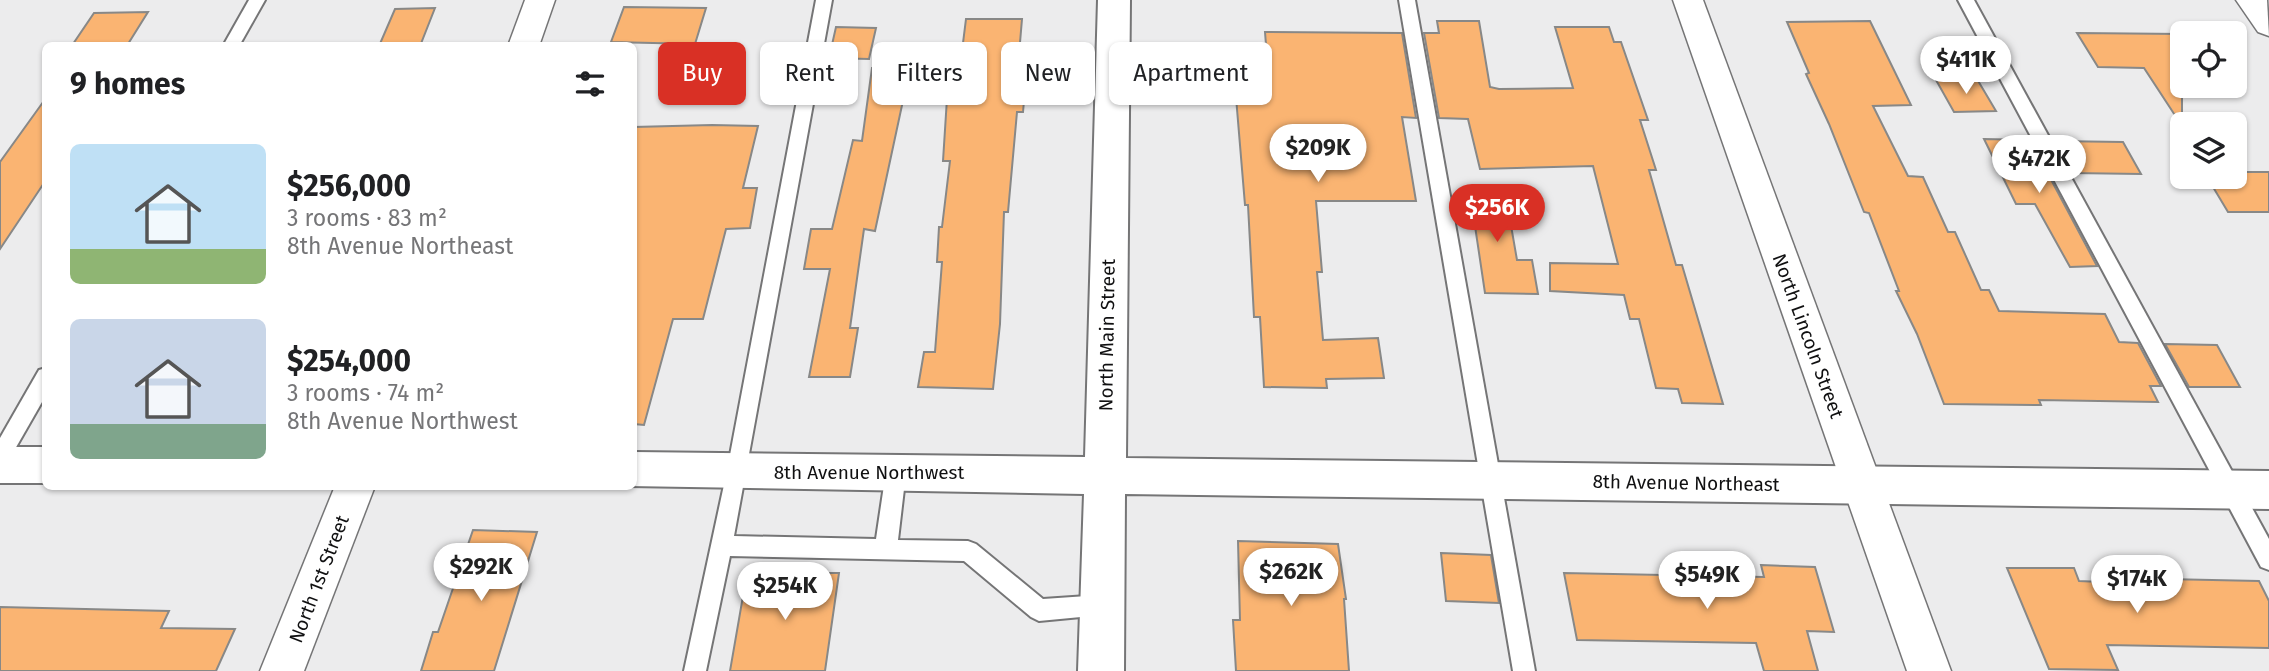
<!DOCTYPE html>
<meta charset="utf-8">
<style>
:root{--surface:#fff;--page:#f2f2f2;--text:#202124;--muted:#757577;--accent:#d93025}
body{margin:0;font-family:"Fira Sans",sans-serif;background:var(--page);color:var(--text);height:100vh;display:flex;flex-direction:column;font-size:26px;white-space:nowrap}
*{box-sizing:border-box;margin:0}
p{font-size:23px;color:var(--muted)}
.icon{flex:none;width:38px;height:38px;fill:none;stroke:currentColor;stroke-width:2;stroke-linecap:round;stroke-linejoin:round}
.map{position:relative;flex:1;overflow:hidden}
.side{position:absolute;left:42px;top:42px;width:595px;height:448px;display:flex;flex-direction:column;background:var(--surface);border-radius:10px;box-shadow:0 2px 5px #0004}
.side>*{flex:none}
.hud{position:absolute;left:658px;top:42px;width:665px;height:63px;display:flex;gap:14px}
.fabs{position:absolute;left:2170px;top:21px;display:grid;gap:14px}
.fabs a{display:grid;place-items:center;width:77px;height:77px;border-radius:10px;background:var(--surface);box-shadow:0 2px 5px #0004;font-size:35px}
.price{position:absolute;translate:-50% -60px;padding:0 16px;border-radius:24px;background:#fff;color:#222;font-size:23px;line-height:46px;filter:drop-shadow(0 2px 4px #0008)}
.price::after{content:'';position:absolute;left:50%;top:42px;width:21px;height:16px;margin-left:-10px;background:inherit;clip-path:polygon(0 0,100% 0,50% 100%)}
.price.on{background:var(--accent);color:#fff}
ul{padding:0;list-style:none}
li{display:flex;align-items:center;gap:21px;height:175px;padding:0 28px}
li span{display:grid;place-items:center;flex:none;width:196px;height:140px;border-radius:10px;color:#555}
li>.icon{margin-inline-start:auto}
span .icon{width:84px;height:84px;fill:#fffc;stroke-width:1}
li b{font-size:30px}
h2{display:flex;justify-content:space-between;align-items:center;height:84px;padding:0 28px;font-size:30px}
.chip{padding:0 24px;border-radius:10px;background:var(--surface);box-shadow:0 2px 5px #0004;font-size:24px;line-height:63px}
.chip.on{background:var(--accent);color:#fff}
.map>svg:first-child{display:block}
.building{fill:#fab472;stroke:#888887;stroke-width:2}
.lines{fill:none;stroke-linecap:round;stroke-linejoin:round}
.lane-casing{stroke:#757576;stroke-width:4}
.street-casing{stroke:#757576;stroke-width:3}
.secondary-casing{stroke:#757576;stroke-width:4}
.lane{fill:#fff;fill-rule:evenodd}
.street{fill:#fff;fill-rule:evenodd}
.secondary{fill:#fff;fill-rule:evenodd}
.labels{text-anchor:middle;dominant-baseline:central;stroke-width:6;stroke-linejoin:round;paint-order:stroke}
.street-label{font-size:19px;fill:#101011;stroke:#fff}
</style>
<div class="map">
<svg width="2269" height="671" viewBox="0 0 2269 671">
<rect width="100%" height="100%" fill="#ececed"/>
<!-- building -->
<g class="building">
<polygon points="624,7 706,8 695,44 611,42"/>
<polygon points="435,8 420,46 379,46 395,9"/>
<polygon points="148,12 128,44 73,44 94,13"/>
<polygon points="966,19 1022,19 1018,66 1027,67 1023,112 1017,112 1008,212 1004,212 1000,324 993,389 918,387 924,352 935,352 942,262 937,262 939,227 942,227 950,161 943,161 949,67 960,67"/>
<polygon points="1437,21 1479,21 1490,87 1499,89 1573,88 1555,27 1609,27 1614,42 1621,42 1648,120 1640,120 1656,170 1649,170 1676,265 1682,265 1723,404 1682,403 1678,389 1656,388 1639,319 1630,319 1624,295 1550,291 1550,263 1618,264 1593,166 1480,169 1468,119 1439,118 1424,33 1439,33"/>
<polygon points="1870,21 1911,105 1873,106 1908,176 1923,177 1948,232 1955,232 1981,290 1989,290 1999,311 2105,314 2119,342 2138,343 2161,386 2150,386 2158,402 2039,400 2041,405 1944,404 1917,334 1896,291 1899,291 1869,213 1864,212 1829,124 1806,74 1809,73 1787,22"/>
<polygon points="836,27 876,28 869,59 829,58"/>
<polygon points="1265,32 1402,33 1416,118 1402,117 1416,201 1316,201 1322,272 1317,272 1323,340 1378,338 1384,378 1326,379 1327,388 1264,387 1260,317 1254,317 1248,205 1245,205 1236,97 1270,96"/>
<polygon points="2077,33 2182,34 2182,126 2144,68 2098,67"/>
<polygon points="872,68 910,68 875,231 864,229 850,328 858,328 850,377 809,377 830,269 804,269 811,229 832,229 853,140 862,141"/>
<polygon points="1977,79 1996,111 1954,112 1936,80"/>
<polygon points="46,98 46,180 0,249 0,162"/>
<polygon points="712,125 758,126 743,188 757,188 750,228 726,229 703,319 673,319 644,425 634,424 634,127"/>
<polygon points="1984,139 2030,140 2097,266 2070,267 2035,204 2016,204"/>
<polygon points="2054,141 2123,142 2141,174 2071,173"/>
<polygon points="2235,172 2269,172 2269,212 2228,212 2207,177 2235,177"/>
<polygon points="1461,191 1505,191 1517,260 1532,260 1538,294 1485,293 1475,226 1466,226"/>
<polygon points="2165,344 2217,345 2240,387 2189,387"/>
<polygon points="473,530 537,532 494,671 421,671 433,632 438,632"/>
<polygon points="1238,541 1338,544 1346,599 1344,599 1349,671 1236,671 1233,620 1240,620"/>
<polygon points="1441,553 1491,555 1499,603 1446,601"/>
<polygon points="1761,565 1815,567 1834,632 1807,631 1818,671 1764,671 1756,643 1577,640 1564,573 1764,577"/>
<polygon points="2007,568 2074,568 2079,581 2169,585 2166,579 2259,581 2269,601 2269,648 2107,645 2118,670 2049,669"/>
<polygon points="747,573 839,573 825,671 730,671"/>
<polygon points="0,607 169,611 161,628 235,629 216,671 0,671"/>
</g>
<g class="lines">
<!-- lane casing -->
<g class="lane-casing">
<g id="lane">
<polygon points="249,0 265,0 239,46 223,46"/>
<polygon points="816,0 832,0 734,536 876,539 886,472 889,465 896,463 903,465 906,472 898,540 968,541 976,544 1043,599 1102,595 1110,598 1113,605 1110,612 1102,615 1039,621 1031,617 964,561 730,556 706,671 684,671 727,471"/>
<polygon points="1399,0 1415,0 1535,671 1513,671"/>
<polygon points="1958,0 1974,0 2269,539 2269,570 2261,567"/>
<polygon points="46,368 46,395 7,463 0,466 0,438 39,370"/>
</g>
</g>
<!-- street casing -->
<g class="street-casing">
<g id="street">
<polygon points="525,0 555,0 539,46 508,46"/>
<polygon points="1673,0 1703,0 1951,671 1907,671"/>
<polygon points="2236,0 2267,0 2269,36 2258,32"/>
<polygon points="335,486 375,486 304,671 260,671"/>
</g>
</g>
<!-- secondary casing -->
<g class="secondary-casing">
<g id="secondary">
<polygon points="1098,0 1130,0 1126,458 2269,471 2269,509 1125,494 1124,671 1078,671 1084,494 629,486 634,486 634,452 1085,457"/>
<rect x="0" y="447" width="46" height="36"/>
</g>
</g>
<!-- lane -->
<use href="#lane" class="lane"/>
<!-- street -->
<use href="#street" class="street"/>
<!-- secondary -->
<use href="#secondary" class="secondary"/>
</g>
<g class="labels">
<!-- street labels -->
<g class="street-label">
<text transform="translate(1107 335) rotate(-89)">North Main Street</text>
<text transform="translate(1808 336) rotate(70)">North Lincoln Street</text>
<text x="869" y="472">8th Avenue Northwest</text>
<text transform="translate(1686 483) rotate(1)">8th Avenue Northeast</text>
<text transform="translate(319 579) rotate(-69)">North 1st Street</text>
</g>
</g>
</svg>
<div class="fabs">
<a><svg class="icon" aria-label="locate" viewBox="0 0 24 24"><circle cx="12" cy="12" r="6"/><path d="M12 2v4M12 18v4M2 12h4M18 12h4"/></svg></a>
<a><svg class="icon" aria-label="layers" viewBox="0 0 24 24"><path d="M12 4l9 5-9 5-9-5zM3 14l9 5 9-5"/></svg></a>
</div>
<b class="price" style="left:1966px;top:96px">$411K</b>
<b class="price" style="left:1318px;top:184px">$209K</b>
<b class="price" style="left:2039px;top:195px">$472K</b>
<b class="price on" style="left:1497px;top:244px">$256K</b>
<b class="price" style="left:481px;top:603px">$292K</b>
<b class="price" style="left:1291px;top:608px">$262K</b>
<b class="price" style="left:1707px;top:611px">$549K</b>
<b class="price" style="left:2137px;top:615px">$174K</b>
<b class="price" style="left:785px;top:622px">$254K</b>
<div class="hud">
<a class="chip on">Buy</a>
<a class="chip">Rent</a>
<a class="chip">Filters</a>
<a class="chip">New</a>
<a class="chip">Apartment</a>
</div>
<section class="side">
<h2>9 homes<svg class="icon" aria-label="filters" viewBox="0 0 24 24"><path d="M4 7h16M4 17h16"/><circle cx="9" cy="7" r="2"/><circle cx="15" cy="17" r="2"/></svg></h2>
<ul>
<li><span style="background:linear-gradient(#bfe0f5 75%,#8fb573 0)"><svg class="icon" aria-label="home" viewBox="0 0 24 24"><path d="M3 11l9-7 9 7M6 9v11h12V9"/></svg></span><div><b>$256,000</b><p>3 rooms · 83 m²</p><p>8th Avenue Northeast</p></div></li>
<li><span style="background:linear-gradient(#c9d6e8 75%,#7fa58c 0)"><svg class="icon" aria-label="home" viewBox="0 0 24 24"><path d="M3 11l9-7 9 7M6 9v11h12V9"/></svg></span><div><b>$254,000</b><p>3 rooms · 74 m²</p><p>8th Avenue Northwest</p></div></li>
</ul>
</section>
</div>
